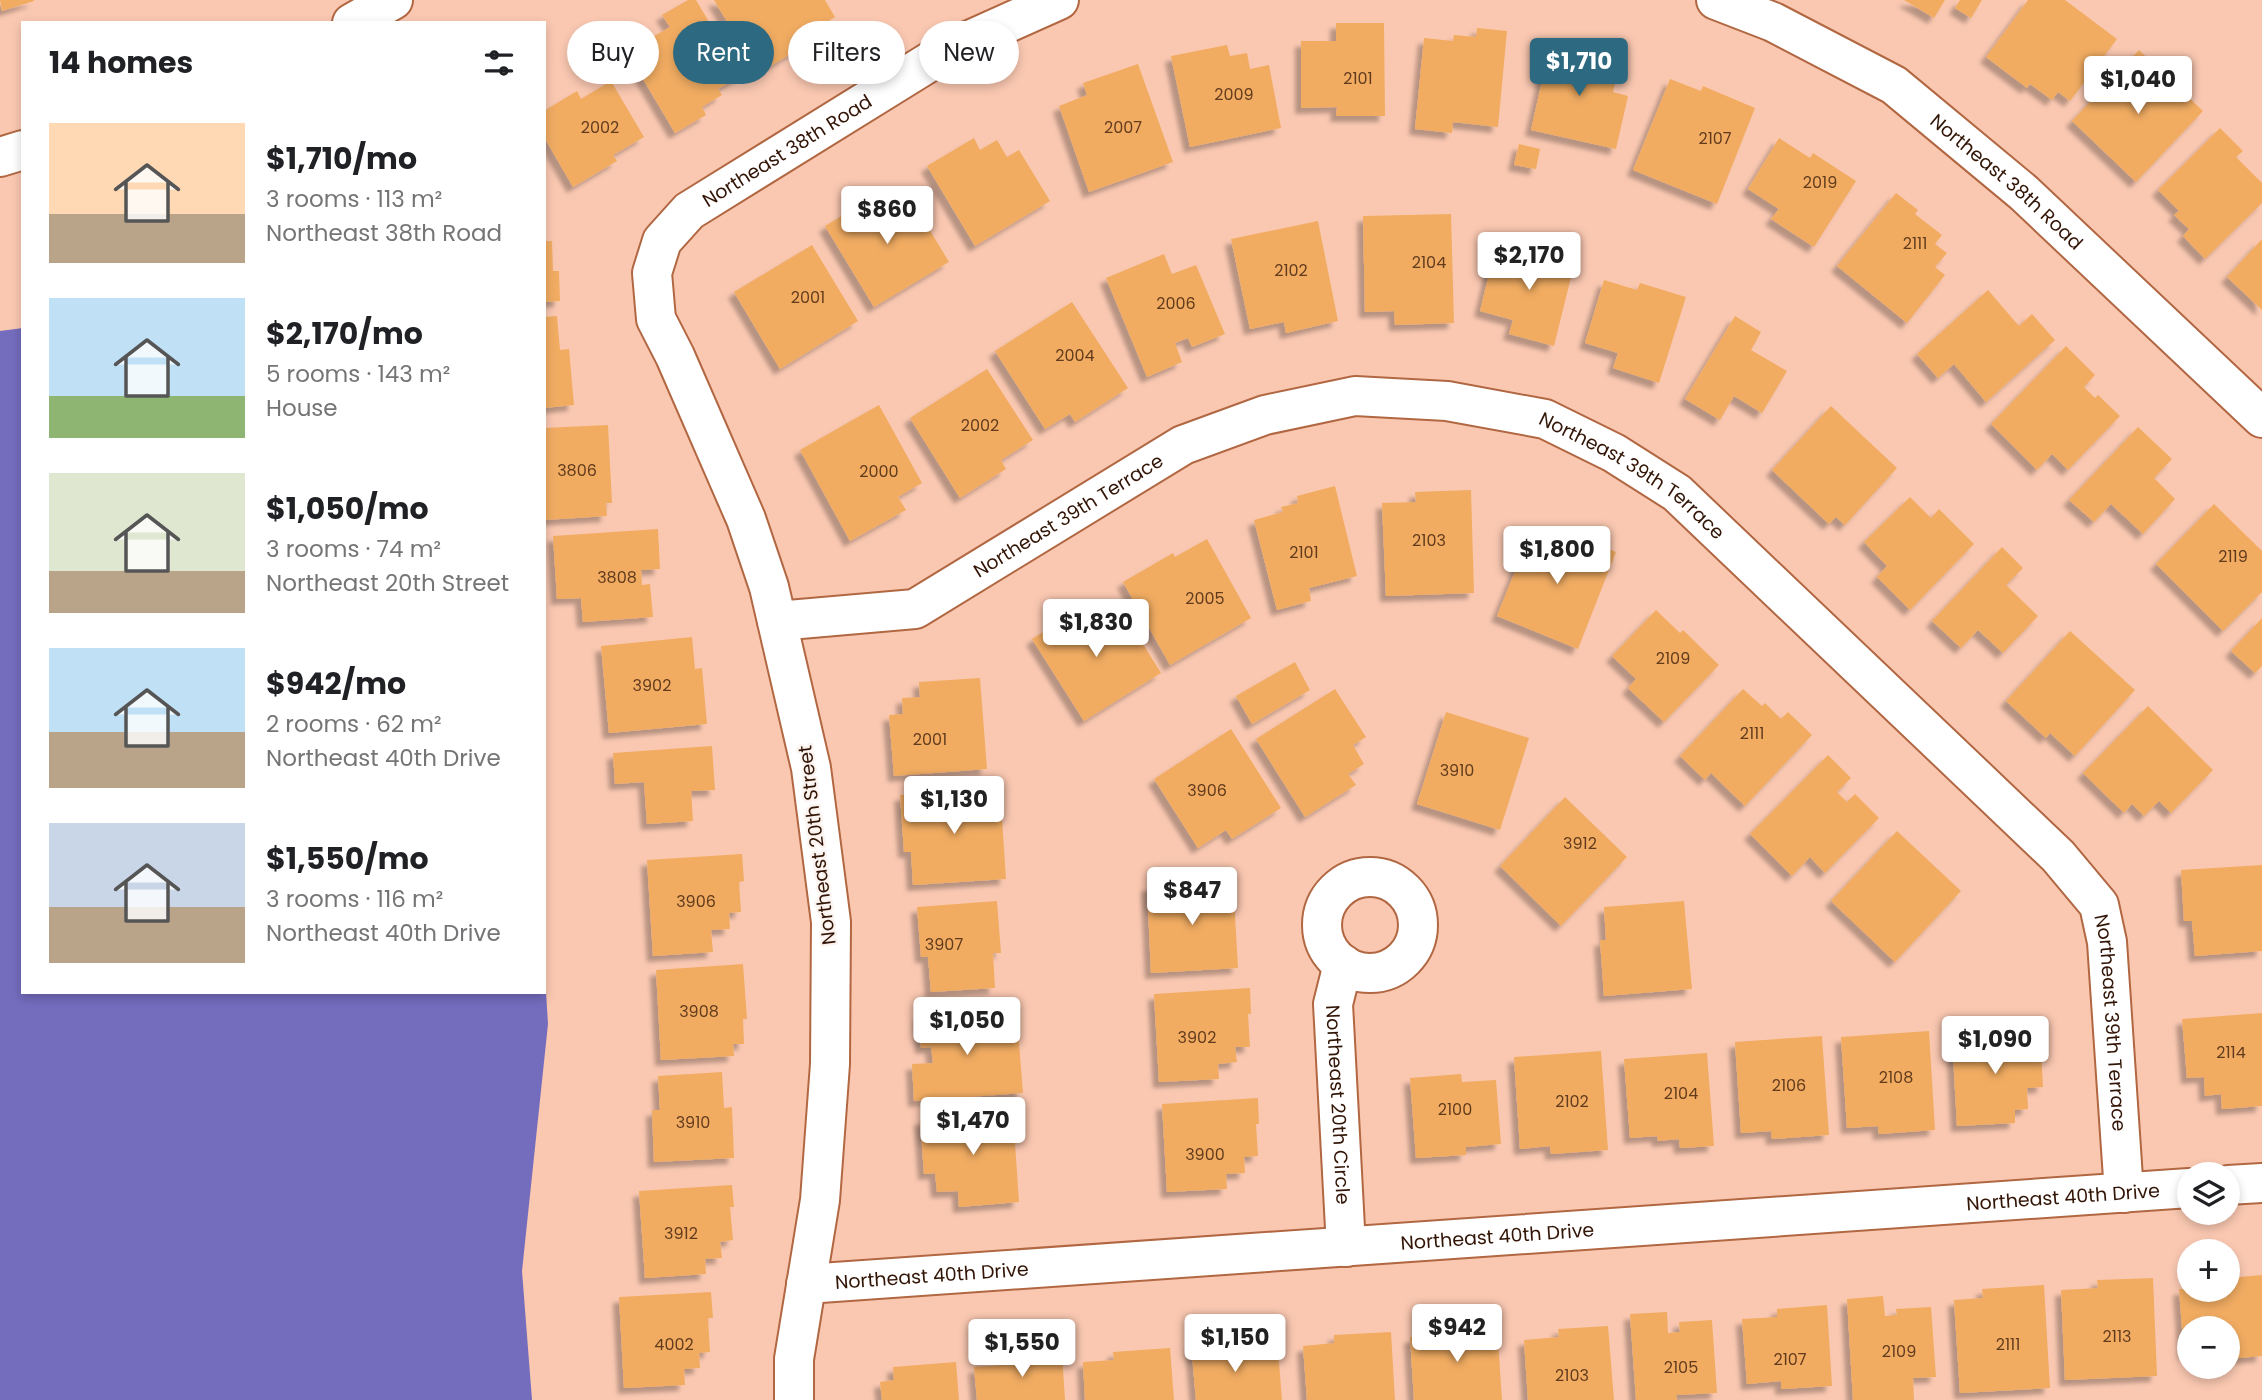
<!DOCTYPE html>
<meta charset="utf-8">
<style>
:root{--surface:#fff;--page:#f2f2f2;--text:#202124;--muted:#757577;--accent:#2d6980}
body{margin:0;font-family:Poppins,sans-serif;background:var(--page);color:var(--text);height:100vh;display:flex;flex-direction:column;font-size:26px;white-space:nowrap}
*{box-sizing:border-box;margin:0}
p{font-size:23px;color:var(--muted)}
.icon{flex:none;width:38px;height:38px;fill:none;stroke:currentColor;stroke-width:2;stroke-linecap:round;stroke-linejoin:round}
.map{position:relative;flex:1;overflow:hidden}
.sheet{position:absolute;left:21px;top:21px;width:525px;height:973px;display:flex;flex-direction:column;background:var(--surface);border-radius:0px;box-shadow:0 4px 10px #0003}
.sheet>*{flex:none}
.top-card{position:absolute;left:567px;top:21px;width:665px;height:63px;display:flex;gap:14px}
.tools{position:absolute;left:2177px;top:1162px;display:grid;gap:14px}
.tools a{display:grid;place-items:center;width:63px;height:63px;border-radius:50%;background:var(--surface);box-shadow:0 4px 10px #0003;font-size:35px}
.price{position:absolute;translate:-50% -60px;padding:0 16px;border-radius:7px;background:#fff;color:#222;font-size:23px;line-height:46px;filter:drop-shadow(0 2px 4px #0008)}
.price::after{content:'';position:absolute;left:50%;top:42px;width:21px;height:16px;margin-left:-10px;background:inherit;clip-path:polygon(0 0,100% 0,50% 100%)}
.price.on{background:var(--accent);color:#fff}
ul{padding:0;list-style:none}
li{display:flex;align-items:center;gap:21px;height:175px;padding:0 28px}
li span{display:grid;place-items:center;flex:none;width:196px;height:140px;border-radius:0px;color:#555}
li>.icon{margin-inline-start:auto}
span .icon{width:84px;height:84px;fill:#fffc;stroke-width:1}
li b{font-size:30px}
h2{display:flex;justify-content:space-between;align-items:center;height:84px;padding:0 28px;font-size:30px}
.chip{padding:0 24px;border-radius:32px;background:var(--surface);box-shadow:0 4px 10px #0003;font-size:24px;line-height:63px}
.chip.on{background:var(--accent);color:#fff}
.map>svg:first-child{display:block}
.water{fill:#746cbd}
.building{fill:#f1ac62;filter:url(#shadow)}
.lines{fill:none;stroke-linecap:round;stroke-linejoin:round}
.street-casing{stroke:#b16742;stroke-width:42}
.street{stroke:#fff;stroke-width:38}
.labels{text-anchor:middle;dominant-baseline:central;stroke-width:5;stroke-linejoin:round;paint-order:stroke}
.number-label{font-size:16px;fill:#623b1d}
.street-label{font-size:19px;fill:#321506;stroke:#fcf4f0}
</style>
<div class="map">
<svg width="2262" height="1400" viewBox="0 0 2262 1400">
<defs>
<filter id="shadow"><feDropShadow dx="-6" dy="6" stdDeviation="2" flood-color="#0004"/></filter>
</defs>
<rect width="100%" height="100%" fill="#fac8b1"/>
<!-- water -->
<polygon class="water" points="23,328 23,992 544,992 544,959 548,1024 522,1271 532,1400 0,1400 0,331"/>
<!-- building -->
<g class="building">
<polygon points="0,0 34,0 34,1 2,11"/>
<polygon points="688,0 696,0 741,76 718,89 722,95 702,107 706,115 675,133 627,52 670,27 662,15"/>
<polygon points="714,0 825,0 835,17 804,36 808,44 758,73"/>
<polygon points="1904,0 1945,0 1934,18"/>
<polygon points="1960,0 1982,0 1971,18 1955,8"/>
<polygon points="2028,0 2065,0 2117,39 2070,101 2058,92 2052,100 2030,84 2027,88 1986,57"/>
<polygon points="1336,23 1384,23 1385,116 1336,116 1337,107 1301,108 1301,41 1336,41"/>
<polygon points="1477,28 1507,31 1498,127 1453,122 1452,133 1415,129 1424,38 1453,41 1454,35 1476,37"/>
<polygon points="1551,40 1577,46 1577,49 1605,55 1602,67 1618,70 1613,92 1628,96 1616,149 1531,130"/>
<polygon points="1227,45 1230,56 1247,53 1250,69 1269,65 1281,128 1190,147 1171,56"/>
<polygon points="2139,50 2203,111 2136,182 2072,121"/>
<polygon points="1138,64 1173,162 1089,192 1059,106 1087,95 1083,83"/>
<polygon points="1670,79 1701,91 1703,86 1755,108 1717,204 1633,170"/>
<polygon points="611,81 644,137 613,155 617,161 573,187 544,137 544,111 577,91 581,99"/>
<polygon points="2220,128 2243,151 2236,157 2262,183 2262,203 2205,259 2183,236 2189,229 2174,215 2179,211 2158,190"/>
<polygon points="974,138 980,150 997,140 1007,157 1019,150 1050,201 975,246 927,166"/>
<polygon points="1779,138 1810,158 1813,153 1856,181 1814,247 1771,219 1779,209 1748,189"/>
<polygon points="1519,144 1540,149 1536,169 1514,165"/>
<polygon points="898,192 901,199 908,194 949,262 874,307 825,226 870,199 875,206"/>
<polygon points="1896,193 1918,210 1915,214 1942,235 1935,244 1947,253 1935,267 1945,275 1907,323 1837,266"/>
<polygon points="1451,214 1454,323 1395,325 1394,311 1365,312 1363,216"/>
<polygon points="1318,221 1338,321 1286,333 1284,322 1250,329 1231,239"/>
<polygon points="2262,239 2262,310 2227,277"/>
<polygon points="544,241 552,241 553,271 559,271 560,301 544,302"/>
<polygon points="812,245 858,321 780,369 734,292"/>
<polygon points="1531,246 1576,257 1554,346 1509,334 1513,320 1480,311 1495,249 1527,258"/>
<polygon points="1164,254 1172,274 1196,265 1225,334 1192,347 1188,338 1175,343 1182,362 1147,377 1106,278"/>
<polygon points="1604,280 1637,290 1640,283 1686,297 1659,383 1613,368 1618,353 1585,343"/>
<polygon points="1988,290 2019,326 2032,314 2055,340 1986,402 1954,364 1938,378 1917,354"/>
<polygon points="1072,302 1128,388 1075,422 1070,414 1045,429 995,351"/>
<polygon points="557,316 560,350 569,349 574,405 544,408 544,317"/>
<polygon points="1735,316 1761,332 1751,350 1787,371 1762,413 1734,396 1720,420 1685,399"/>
<polygon points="2066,346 2095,375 2084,387 2095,398 2098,395 2120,416 2068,470 2052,454 2037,470 1991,424"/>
<polygon points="987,369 1033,440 1001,460 1006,469 960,498 910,418"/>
<polygon points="879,405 922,483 898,497 906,510 850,541 800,450"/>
<polygon points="1831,406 1897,468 1845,525 1836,517 1829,524 1772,470"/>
<polygon points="608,425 612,503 606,503 607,516 544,520 544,428"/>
<polygon points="2138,427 2172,459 2154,478 2175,499 2143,534 2111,504 2094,522 2069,500"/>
<polygon points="1335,486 1357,576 1309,588 1311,601 1277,610 1254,520 1283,512 1281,507 1298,503 1297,496"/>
<polygon points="1471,490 1474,593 1386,596 1382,503 1416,502 1415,492"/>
<polygon points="1910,497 1931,518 1939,509 1974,544 1910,610 1877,577 1887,566 1864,542"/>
<polygon points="2214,504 2262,551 2262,592 2223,631 2156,564"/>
<polygon points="658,529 660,569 641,570 642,585 650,584 653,617 583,622 581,598 557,599 553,536"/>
<polygon points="1532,529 1561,541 1566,531 1616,552 1578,649 1497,616"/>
<polygon points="1207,539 1251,618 1170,665 1123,582 1173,553 1175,557"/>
<polygon points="2002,547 2023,568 2006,585 2038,616 2003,653 1978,630 1961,648 1932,621"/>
<polygon points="1108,607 1117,621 1125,615 1161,673 1084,721 1032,639 1082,608 1090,619"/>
<polygon points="1656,610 1680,633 1683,630 1719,665 1664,722 1628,688 1636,679 1612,656"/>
<polygon points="2262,618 2262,666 2255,673 2231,651"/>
<polygon points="2070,631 2135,690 2075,756 2050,733 2046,738 2006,701"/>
<polygon points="692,637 695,669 702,668 707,724 609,733 601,646"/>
<polygon points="1295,662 1310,690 1252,724 1236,696"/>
<polygon points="980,678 987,769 894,776 889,715 903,714 902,698 920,697 919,682"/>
<polygon points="1335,689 1366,737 1353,745 1364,764 1348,774 1356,785 1305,817 1256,739"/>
<polygon points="1743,689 1762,706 1765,703 1781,719 1788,712 1812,735 1745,806 1711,773 1705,780 1680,756"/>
<polygon points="2148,706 2213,770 2171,813 2159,801 2144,816 2132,804 2124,813 2083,773"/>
<polygon points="1446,712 1529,738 1500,830 1417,804"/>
<polygon points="1231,729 1281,808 1232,839 1226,830 1198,848 1154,779"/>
<polygon points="712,746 715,790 691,791 693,821 647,824 644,782 615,784 613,753"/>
<polygon points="1828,755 1851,778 1837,792 1847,802 1855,794 1879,818 1825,873 1810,857 1792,876 1750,834"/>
<polygon points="1000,788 1006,879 913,885 911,852 904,852 900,795"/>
<polygon points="1565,797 1627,857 1561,926 1500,866"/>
<polygon points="1897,831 1961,891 1895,962 1831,901"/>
<polygon points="742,854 744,881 739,882 741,912 729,913 730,929 711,930 713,952 653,956 647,860"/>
<polygon points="2262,865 2262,951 2195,956 2192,921 2184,921 2181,870"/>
<polygon points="1233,880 1238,968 1151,973 1147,885"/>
<polygon points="997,901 1001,953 993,953 995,988 931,992 928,957 921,957 917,907"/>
<polygon points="1684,901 1692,989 1604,996 1600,940 1606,940 1604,907"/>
<polygon points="743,964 747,1019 743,1019 744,1044 733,1044 734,1056 661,1060 656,970"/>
<polygon points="1250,988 1251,1014 1248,1014 1250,1047 1235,1047 1237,1062 1218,1064 1219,1079 1159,1082 1154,994"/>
<polygon points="996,1009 998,1032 1018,1030 1023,1093 914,1101 912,1064 933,1063 931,1047 921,1048 919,1015"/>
<polygon points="2262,1013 2262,1106 2222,1109 2221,1094 2205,1096 2204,1077 2187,1078 2182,1019"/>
<polygon points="1929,1031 1935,1130 1879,1134 1878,1126 1847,1128 1841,1037"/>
<polygon points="2040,1032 2043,1087 2027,1088 2028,1109 2015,1110 2015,1123 1957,1126 1952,1037"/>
<polygon points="1822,1036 1829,1135 1772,1139 1771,1131 1741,1133 1735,1042"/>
<polygon points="1601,1051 1608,1150 1551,1154 1550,1146 1520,1149 1514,1057"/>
<polygon points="1707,1053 1714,1146 1680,1148 1679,1139 1658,1141 1657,1136 1630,1138 1624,1059"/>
<polygon points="722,1072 724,1108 732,1107 734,1158 654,1162 652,1110 660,1110 658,1076"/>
<polygon points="1461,1074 1462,1082 1496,1080 1501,1144 1466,1147 1466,1155 1416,1158 1410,1078"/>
<polygon points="1258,1098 1259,1124 1256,1124 1258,1156 1244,1157 1245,1173 1226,1174 1227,1189 1167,1192 1162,1104"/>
<polygon points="1013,1113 1019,1202 959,1207 958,1191 937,1192 935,1173 924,1174 920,1119"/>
<polygon points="732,1185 734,1207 730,1207 733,1240 720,1242 722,1258 705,1259 706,1274 645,1278 639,1191"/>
<polygon points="2262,1275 2262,1356 2228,1359 2228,1328 2189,1328 2189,1353 2184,1354 2179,1289 2228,1290 2228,1278"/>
<polygon points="2153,1278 2157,1376 2065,1380 2061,1290 2098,1288 2097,1280"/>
<polygon points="2044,1285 2050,1388 1960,1393 1954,1300 1983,1298 1982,1289"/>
<polygon points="711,1292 713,1318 708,1318 710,1352 699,1353 700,1368 684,1369 685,1385 624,1388 619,1297"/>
<polygon points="1883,1296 1885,1316 1897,1315 1896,1309 1931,1307 1936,1377 1913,1378 1914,1400 1853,1400 1847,1299"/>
<polygon points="1827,1305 1832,1386 1781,1389 1781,1381 1747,1384 1742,1319 1777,1317 1777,1309"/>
<polygon points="1667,1312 1668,1333 1680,1332 1679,1322 1712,1320 1717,1393 1676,1395 1677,1400 1636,1400 1630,1314"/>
<polygon points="1497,1324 1502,1400 1414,1400 1410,1337 1441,1336 1440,1327"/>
<polygon points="1608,1326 1614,1400 1528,1400 1524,1340 1559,1337 1558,1329"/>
<polygon points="1391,1332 1395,1400 1307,1400 1303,1346 1334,1343 1334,1335"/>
<polygon points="1230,1342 1230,1357 1245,1357 1244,1352 1278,1349 1282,1400 1196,1400 1191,1344"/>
<polygon points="1170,1348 1174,1400 1085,1400 1083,1362 1114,1360 1113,1352"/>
<polygon points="1062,1353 1065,1400 977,1400 974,1367 1006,1365 1004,1357"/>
<polygon points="956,1362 959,1400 882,1400 880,1382 894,1380 893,1367"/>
</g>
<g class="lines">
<!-- street casing -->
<g class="street-casing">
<g id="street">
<path id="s1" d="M1716,0L1773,22L1894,85L2024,193L2262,418"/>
<polyline points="352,23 393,0"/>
<polyline points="0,157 23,150"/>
<path id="s2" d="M777,621L915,609L1183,445L1265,415L1355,396L1447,401L1545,419L1614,453L1677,493L2058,856L2099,905L2107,942L2124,1193"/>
<circle cx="1370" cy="925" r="48"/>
<path id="s3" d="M1343,964L1333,1004L1346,1247"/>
<polyline points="2228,1185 2262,1183"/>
<path id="s4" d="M806,1284L2189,1188"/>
<path id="s5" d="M794,1400V1359L820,1200L830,1064L831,922L811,768L769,587L746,519L675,356L656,319L652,273L662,241L689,211L952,48L1059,0"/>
</g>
</g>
<!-- street -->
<use href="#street" class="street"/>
</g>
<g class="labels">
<!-- number labels -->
<g class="number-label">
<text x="1358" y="78">2101</text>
<text x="1234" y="94">2009</text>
<text x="600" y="127">2002</text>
<text x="1123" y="127">2007</text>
<text x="1715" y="138">2107</text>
<text x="1820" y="182">2019</text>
<text x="1915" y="243">2111</text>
<text x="1429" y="262">2104</text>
<text x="1291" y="270">2102</text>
<text x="808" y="297">2001</text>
<text x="1176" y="303">2006</text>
<text x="1075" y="355">2004</text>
<text x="980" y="425">2002</text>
<text x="577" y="470">3806</text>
<text x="879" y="471">2000</text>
<text x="1429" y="540">2103</text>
<text x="1304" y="552">2101</text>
<text x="2233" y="556">2119</text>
<text x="617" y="577">3808</text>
<text x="1205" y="598">2005</text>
<text x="1673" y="658">2109</text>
<text x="652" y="685">3902</text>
<text x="1752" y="733">2111</text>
<text x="930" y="739">2001</text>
<text x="1457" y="770">3910</text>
<text x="1207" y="790">3906</text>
<text x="1580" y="843">3912</text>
<text x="696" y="901">3906</text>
<text x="944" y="944">3907</text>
<text x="699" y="1011">3908</text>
<text x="1197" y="1037">3902</text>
<text x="2231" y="1052">2114</text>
<text x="1896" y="1077">2108</text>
<text x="1789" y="1085">2106</text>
<text x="1681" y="1093">2104</text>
<text x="1572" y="1101">2102</text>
<text x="1455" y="1109">2100</text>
<text x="693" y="1122">3910</text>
<text x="1205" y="1154">3900</text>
<text x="681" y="1233">3912</text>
<text x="2117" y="1336">2113</text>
<text x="674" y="1344">4002</text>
<text x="2008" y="1344">2111</text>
<text x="1899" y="1351">2109</text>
<text x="1790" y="1359">2107</text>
<text x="1681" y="1367">2105</text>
<text x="1572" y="1375">2103</text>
</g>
<!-- street labels -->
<g class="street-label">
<text stroke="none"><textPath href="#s5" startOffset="1348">Northeast 38th Road</textPath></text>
<text stroke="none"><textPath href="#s1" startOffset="346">Northeast 38th Road</textPath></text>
<text stroke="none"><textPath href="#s2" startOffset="928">Northeast 39th Terrace</textPath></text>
<text stroke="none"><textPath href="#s2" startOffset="318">Northeast 39th Terrace</textPath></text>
<text transform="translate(817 845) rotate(-97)">Northeast 20th Street</text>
<text stroke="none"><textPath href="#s2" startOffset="1684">Northeast 39th Terrace</textPath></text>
<text stroke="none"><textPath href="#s3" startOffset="142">Northeast 20th Circle</textPath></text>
<text stroke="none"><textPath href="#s4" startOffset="1260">Northeast 40th Drive</textPath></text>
<text stroke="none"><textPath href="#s4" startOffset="693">Northeast 40th Drive</textPath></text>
<text stroke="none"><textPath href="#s4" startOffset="126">Northeast 40th Drive</textPath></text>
</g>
</g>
</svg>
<div class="tools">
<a><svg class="icon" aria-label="layers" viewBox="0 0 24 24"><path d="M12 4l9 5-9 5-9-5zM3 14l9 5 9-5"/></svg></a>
<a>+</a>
<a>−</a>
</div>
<b class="price on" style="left:1579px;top:98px">$1,710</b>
<b class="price" style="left:2138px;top:116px">$1,040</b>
<b class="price" style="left:887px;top:246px">$860</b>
<b class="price" style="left:1529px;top:292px">$2,170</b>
<b class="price" style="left:1557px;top:586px">$1,800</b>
<b class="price" style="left:1096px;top:659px">$1,830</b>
<b class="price" style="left:954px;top:836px">$1,130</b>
<b class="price" style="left:1192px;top:927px">$847</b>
<b class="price" style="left:967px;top:1057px">$1,050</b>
<b class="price" style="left:1995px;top:1076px">$1,090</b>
<b class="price" style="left:973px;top:1157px">$1,470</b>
<b class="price" style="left:1457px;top:1364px">$942</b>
<b class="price" style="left:1235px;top:1374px">$1,150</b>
<b class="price" style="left:1022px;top:1379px">$1,550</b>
<div class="top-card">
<a class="chip">Buy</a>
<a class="chip on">Rent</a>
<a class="chip">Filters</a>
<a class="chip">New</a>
</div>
<section class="sheet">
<h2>14 homes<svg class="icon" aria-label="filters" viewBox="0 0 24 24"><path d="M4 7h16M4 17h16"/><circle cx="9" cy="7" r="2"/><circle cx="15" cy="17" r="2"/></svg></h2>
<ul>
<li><span style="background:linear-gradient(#ffd9b3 65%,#b9a48a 0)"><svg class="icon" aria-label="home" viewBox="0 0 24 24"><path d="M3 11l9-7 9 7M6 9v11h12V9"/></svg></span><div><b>$1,710/mo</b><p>3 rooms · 113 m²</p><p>Northeast 38th Road</p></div></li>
<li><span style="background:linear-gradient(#bfe0f5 70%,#8fb573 0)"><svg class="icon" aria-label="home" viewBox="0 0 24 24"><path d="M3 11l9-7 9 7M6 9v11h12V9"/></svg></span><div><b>$2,170/mo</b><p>5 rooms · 143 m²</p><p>House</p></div></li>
<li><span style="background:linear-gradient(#dfe7d0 70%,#b9a48a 0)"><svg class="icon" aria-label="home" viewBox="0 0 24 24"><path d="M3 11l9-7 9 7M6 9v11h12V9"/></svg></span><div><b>$1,050/mo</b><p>3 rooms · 74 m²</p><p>Northeast 20th Street</p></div></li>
<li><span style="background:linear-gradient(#bfe0f5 60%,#b9a48a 0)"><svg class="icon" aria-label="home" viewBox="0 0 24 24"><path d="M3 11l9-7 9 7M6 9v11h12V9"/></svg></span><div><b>$942/mo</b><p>2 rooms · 62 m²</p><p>Northeast 40th Drive</p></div></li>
<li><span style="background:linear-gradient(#c9d6e8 60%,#b9a48a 0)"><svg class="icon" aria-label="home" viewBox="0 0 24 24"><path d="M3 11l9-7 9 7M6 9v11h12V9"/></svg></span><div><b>$1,550/mo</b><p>3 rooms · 116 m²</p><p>Northeast 40th Drive</p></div></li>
</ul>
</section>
</div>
